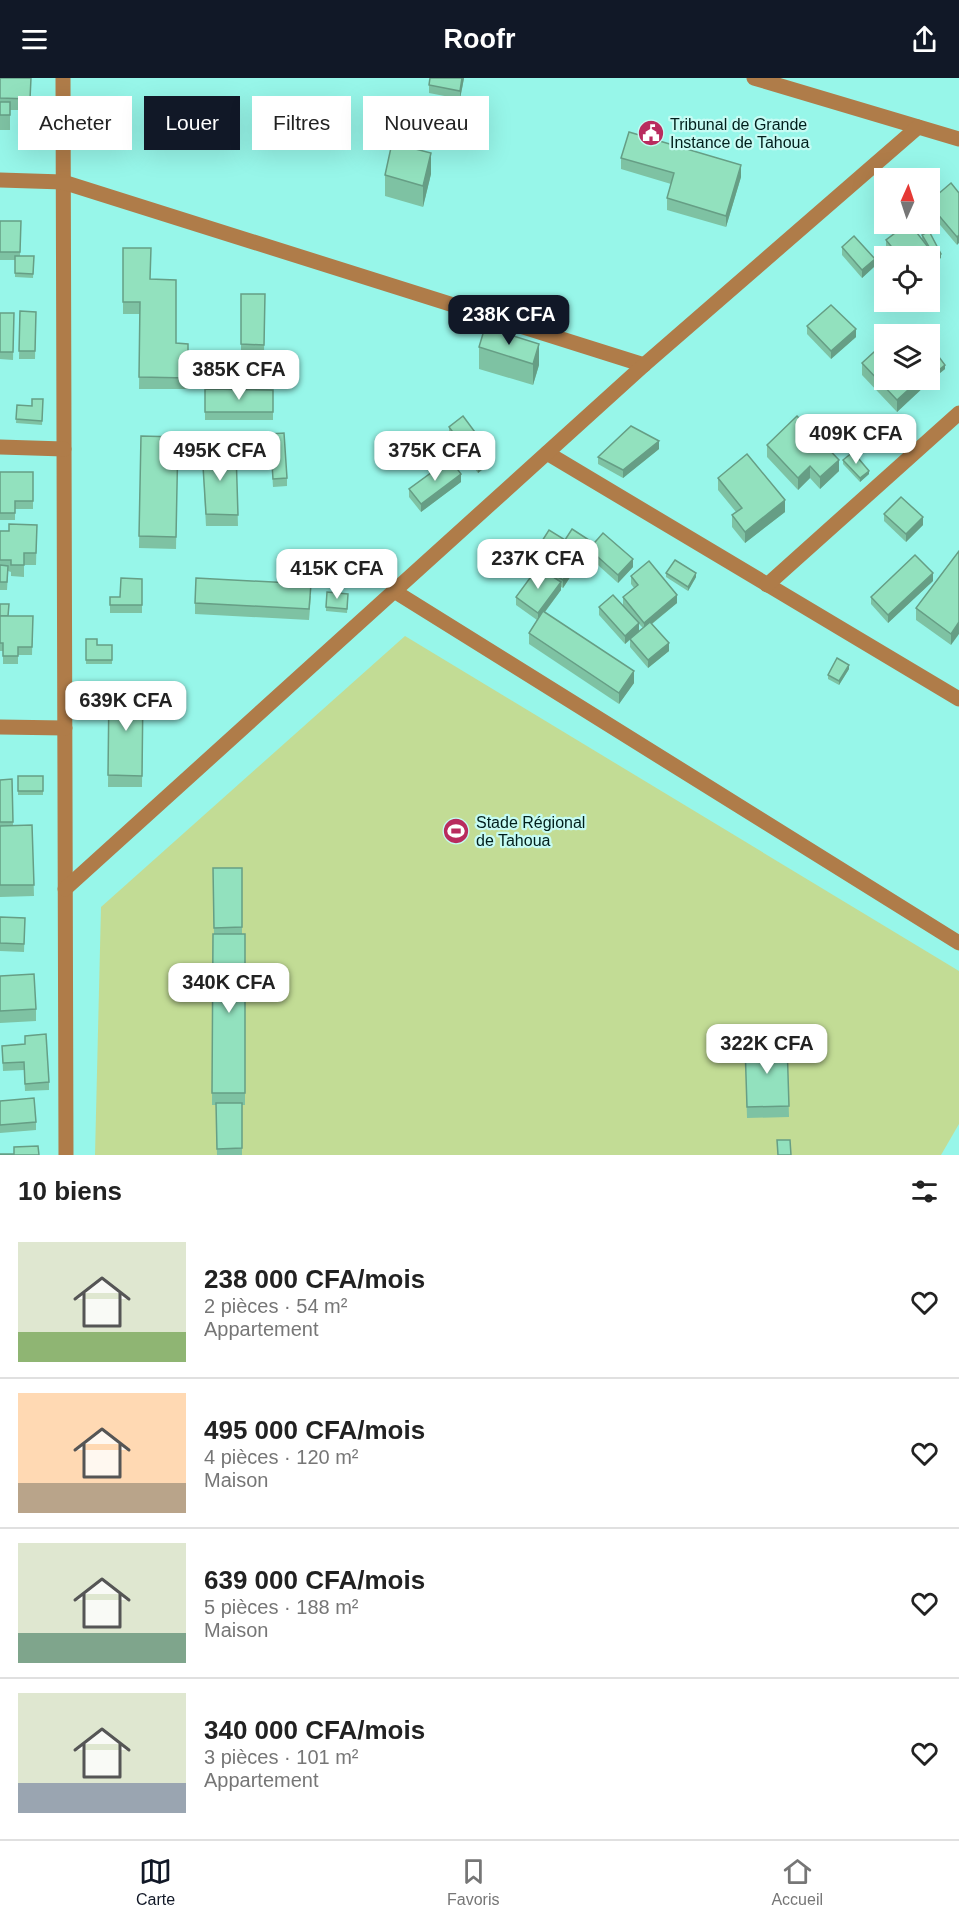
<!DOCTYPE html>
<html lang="fr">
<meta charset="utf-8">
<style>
:root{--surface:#fff;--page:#f6f6f6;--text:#222;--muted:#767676;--line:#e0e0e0;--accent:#111827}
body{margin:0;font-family:Arial,sans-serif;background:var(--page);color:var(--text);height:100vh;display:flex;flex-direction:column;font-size:22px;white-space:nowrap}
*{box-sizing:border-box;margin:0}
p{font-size:20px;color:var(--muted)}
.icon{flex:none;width:33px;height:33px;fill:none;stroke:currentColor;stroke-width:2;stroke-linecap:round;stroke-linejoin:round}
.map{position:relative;height:1077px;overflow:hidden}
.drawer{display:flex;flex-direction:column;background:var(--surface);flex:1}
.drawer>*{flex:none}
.banner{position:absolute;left:18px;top:18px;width:600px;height:54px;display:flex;gap:12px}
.needle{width:39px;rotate:3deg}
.tools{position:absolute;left:874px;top:90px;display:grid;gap:12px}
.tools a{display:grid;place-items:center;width:66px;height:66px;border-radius:0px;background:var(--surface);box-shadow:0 6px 24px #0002;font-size:30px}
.price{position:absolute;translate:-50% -51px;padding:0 14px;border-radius:12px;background:#fff;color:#222;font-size:20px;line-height:39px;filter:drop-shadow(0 2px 3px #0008)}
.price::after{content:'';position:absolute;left:50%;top:36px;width:18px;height:14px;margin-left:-9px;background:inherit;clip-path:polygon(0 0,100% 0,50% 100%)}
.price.active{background:var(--accent);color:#fff}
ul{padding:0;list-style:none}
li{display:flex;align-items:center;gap:18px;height:150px;padding:0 18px}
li+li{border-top:2px solid var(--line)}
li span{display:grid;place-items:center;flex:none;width:168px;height:120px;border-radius:0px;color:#555}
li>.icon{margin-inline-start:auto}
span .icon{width:72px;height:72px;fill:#fffc;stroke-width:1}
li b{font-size:26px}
h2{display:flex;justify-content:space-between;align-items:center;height:72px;padding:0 18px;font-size:26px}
.chip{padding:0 21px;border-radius:0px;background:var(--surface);box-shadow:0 6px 24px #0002;font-size:21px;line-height:54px}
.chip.active{background:var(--accent);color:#fff}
header{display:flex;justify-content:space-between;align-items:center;height:78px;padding:0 18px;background:var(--accent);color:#fff;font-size:27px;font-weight:700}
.menu{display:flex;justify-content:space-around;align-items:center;height:84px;border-top:2px solid var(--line);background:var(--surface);font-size:16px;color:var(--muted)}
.menu a{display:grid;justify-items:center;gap:3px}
.menu .active{color:var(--accent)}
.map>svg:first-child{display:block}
.green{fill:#c2dc95}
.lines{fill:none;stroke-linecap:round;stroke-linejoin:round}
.minor{stroke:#af7c49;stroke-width:15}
.wall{fill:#7ec2a3;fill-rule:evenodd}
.shaded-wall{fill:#669e85}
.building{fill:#92e1be;stroke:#669e85;stroke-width:1.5}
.labels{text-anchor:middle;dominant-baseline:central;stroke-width:4.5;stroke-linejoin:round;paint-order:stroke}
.poi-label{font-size:16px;fill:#011f1c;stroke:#c6fbf3;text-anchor:start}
</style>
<header><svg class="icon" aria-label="menu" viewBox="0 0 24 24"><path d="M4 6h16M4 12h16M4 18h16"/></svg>Roofr<svg class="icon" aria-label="share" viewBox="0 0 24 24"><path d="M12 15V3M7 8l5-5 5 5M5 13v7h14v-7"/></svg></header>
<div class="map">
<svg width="959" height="1077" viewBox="0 0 959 1077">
<rect width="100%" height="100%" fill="#97f6e9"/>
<!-- green -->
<polygon class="green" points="405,558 959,893 959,1046 941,1077 95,1077 101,829"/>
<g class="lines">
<!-- minor -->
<g class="minor">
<polyline points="63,0 66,1077"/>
<polyline points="754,0 959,61"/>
<polyline points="0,102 63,104 644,287"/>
<polyline points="0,369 64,371"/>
<polyline points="547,375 959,621"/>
<polyline points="767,507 959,335"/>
<polyline points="394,513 959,865"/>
<polyline points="0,649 65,650"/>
<polyline points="65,811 644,287 918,49"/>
</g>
</g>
<!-- wall -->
<g class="wall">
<polygon points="0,0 31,0 30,32 10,32 10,52 0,52"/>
<polygon points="430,0 464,0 460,21 429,15 429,7"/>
<polygon points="621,80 741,99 726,149 667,132 667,120 671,106 621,91"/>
<polygon points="431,96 423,129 385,118 385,97"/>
<polygon points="959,115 957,167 930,135 930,123"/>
<polygon points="0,143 21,143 20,178 34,178 33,200 15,199 15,182 0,182"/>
<polygon points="922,157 941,180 935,183 935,186 930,178 893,178 886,170 886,162 922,161"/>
<polygon points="842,169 875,188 862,200 842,177"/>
<polygon points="123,170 150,201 176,265 188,266 188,311 139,311 140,236 123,236"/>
<polygon points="241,216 265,216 264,274 241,274"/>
<polygon points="20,233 36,234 35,281 19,281"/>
<polygon points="0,235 14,235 13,282 0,281"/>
<polygon points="807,248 856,259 831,281 807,256"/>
<polygon points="930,267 945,291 935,299 930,291"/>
<polygon points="479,269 539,287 533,307 479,291"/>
<polygon points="862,285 927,302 927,306 897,334 862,297"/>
<polygon points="205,311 273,312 273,342 205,342"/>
<polygon points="43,321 42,347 16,345 17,327 32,328"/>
<polygon points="449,349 492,384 478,395 449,356"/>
<polygon points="270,356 287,400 287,408 273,409"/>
<polygon points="141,358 178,359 176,471 139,470"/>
<polygon points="398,364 419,367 407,378 398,368"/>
<polygon points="767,367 839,393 820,411 810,400 798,412 767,379"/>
<polygon points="659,371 623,400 598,386 598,379"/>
<polygon points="202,372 236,373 238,448 206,448"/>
<polygon points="843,382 869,396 860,404 843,386"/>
<polygon points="0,394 33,394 33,431 15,431 15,442 0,442"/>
<polygon points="718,400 785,434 745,465 732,449 732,437 736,434 718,412"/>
<polygon points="461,404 421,434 409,419 409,411"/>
<polygon points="884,436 923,447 906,464 884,443"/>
<polygon points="37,447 36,487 24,487 24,499 11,498 11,494 8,493 7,512 0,512 0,453 9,453"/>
<polygon points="565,462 589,470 563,510 561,509 561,512 545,534 634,605 619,626 529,566 529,555 537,542 516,527 516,519 535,493 530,490 530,482"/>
<polygon points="589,471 633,489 618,505 589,479"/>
<polygon points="959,473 951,567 916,542 916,530"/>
<polygon points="666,495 696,499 688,513 666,499"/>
<path d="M631,498L677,525L652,546L669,573L648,590L630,569V562L625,566L599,537V529L623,527V519L634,510L631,506ZM639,546L643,550L639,553Z"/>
<polygon points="142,501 142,535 110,535 110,519 120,519"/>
<polygon points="933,503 888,545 871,526 871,519"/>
<polygon points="311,518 309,542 195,536 195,525"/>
<polygon points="348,520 347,535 326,533 326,529"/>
<polygon points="0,526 8,538 33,538 32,577 18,577 18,586 3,586 3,573 0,573"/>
<polygon points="86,561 97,567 112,567 112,586 86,586"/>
<polygon points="849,591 839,607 828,601 828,597"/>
<polygon points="109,611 143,612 142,709 108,709"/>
<rect x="18" y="698" width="25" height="19"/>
<polygon points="12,701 13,747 32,747 34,818 0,819 0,702"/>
<polygon points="213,790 242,790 242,856 245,856 245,1027 242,1027 242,1077 217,1077 216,1027 212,1027 213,856 214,856"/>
<polygon points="0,839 25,840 24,874 0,873"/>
<polygon points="0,898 36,931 36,943 0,945"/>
<polygon points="196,899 209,917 209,921 196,921"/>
<polygon points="25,958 49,1004 49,1012 25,1013 24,992 3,993 2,968 25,966"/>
<polygon points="787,965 789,1039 747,1040 745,967"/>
<polygon points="0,1023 36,1044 36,1052 0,1055"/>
</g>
<!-- shaded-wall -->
<g class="shaded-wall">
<polygon points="462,0 464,0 460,21 460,13"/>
<polygon points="431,75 431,96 423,129 423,108"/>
<polygon points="741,87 741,99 726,149 726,138"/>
<polygon points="959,157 959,165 957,167 957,159"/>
<polygon points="941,176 941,180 935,183 935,186 930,190 930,182 935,178"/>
<polygon points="875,181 875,188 862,200 862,192"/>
<polygon points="856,251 856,259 831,281 831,273"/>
<polygon points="539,266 539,287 533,307 533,286"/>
<polygon points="945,287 945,291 935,299 935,295"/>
<polygon points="919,302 927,302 927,306 897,334 897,322"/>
<polygon points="419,363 419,367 407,378 407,374"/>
<polygon points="659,363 659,371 623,400 623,392"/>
<polygon points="492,377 492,384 478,395 478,388"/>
<polygon points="839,382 839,393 820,411 820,399"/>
<polygon points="810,388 810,400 798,412 798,400"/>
<polygon points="869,393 869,396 860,404 860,400"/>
<polygon points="461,396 461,404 421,434 421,426"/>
<polygon points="785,422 785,434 745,465 745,454"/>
<polygon points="923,439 923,447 906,464 906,456"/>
<polygon points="589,462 589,470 563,510 563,502"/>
<polygon points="633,481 633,489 618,505 618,497"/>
<polygon points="696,495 696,499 688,513 688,509"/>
<polygon points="933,495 933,503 888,545 888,537"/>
<polygon points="561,504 561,512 538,543 538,535"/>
<polygon points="677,517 677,525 644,552 644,545"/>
<polygon points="959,544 959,556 951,567 951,556"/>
<polygon points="639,545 639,553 625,566 625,558"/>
<polygon points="669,565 669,573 648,590 648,582"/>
<polygon points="849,587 849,591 839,607 839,603"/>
<polygon points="634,593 634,605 619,626 619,615"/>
</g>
<!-- building -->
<g class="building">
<polygon points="0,0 31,0 30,21 0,20"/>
<polygon points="430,0 462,0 460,13 429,7"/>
<rect x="0" y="24" width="10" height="13"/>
<polygon points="629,54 741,87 726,138 667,120 674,95 621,80"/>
<polygon points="392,65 431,75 423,108 385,97"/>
<polygon points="951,105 959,115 959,157 957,159 930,127 930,123"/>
<polygon points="0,143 21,143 20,174 0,174"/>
<polygon points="907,146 910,146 935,178 930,182 930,178 899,178 886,162"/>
<polygon points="929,153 941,176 935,179 922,157"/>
<polygon points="854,158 875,181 862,192 842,169"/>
<polygon points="123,170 151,170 150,201 176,202 176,265 188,266 188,300 139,299 140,224 123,224"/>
<polygon points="15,178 34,178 33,196 15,195"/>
<polygon points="241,216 265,216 264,267 241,266"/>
<polygon points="831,227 856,251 831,273 807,248"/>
<polygon points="20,233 36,234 35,273 19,273"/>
<polygon points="0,235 14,235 13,274 0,274"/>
<polygon points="485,249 539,266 533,286 479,269"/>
<polygon points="885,264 885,302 919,302 897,322 862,285"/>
<polygon points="930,267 945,287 935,295 930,287"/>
<polygon points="205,311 273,312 273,334 205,334"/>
<polygon points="32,321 43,321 42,343 16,341 17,327 32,328"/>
<polygon points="463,338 492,377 478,388 449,349"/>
<polygon points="797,338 839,382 820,399 810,388 798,400 767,367"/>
<polygon points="631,348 659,363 623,392 598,379"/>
<polygon points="412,354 419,363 407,374 398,364"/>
<polygon points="284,355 287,400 273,401 270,356"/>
<polygon points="141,358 178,359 176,459 139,458"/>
<polygon points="202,372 236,373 238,437 206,436"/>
<polygon points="853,374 869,393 860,400 843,382"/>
<polygon points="747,376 785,422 745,454 732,437 742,430 718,400"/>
<polygon points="450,381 461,396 421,426 409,411"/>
<polygon points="0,394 33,394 33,423 15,423 15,435 0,435"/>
<polygon points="901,419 923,439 906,456 884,436"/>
<polygon points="9,446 37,447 36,475 24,475 24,487 11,487 11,482 0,482 0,453 9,453"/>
<polygon points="572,451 589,462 563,502 530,482 549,452 565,462"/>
<polygon points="603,455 633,481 618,497 589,471"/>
<polygon points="959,473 959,544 951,556 916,530"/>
<polygon points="915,477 933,495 888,537 871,519"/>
<polygon points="675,482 696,495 688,509 666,495"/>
<polygon points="649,483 677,517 644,545 623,519 638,507 631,498"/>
<polygon points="0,487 8,488 7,504 0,504"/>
<polygon points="538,489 561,504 538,535 516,519"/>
<polygon points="121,500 142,501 142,527 110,527 110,519 120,519"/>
<polygon points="196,500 311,506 309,531 195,525"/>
<polygon points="327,514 348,516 347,531 326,529"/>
<polygon points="613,517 639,545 625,558 599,529"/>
<polygon points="0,526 9,526 8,538 0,538"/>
<polygon points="543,533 634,593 619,615 529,555"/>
<polygon points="0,538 33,538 32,569 18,569 18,578 3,578 3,565 0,565"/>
<polygon points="650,544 669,565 648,582 630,561"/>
<polygon points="86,561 97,561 97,567 112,567 112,582 86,582"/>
<polygon points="837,580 849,587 839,603 828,597"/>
<polygon points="109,611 143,612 142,698 108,697"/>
<rect x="18" y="698" width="25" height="15"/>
<polygon points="12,701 13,744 0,744 0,702"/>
<polygon points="32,747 34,807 0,807 0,748"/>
<polygon points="213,790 242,790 242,849 214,850"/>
<polygon points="0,839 25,840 24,866 0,865"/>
<polygon points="213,856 245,856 245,1015 212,1015"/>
<polygon points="34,896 36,931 0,933 0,898"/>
<polygon points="209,898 209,917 196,917 196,899"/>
<polygon points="46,956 49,1004 25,1006 24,984 3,985 2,968 25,966 25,958"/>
<polygon points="787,965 789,1028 747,1029 745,967"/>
<polygon points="34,1020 36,1044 0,1047 0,1023"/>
<polygon points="216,1025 242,1025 242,1070 217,1071"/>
<polygon points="777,1062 790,1062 791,1077 778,1077"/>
<polygon points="38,1068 39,1077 0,1077 0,1076 14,1076 14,1069"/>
</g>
<!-- icons -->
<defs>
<g id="civic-disc" transform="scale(1.35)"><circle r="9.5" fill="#b92b5e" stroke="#c6fbf3"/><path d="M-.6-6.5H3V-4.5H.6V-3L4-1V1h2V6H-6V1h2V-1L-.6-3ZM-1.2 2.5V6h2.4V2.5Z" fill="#fff"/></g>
<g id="stadium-disc" transform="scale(1.35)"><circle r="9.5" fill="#b92b5e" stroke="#c6fbf3"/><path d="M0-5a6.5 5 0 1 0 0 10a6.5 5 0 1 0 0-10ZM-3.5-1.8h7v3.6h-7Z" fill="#fff"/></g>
</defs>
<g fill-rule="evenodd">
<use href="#civic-disc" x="651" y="55"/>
<use href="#stadium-disc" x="456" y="753"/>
</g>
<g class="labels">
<!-- poi labels -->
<g class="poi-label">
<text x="670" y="46">Tribunal de Grande<tspan x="670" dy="18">Instance de Tahoua</tspan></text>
<text x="476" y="744">Stade Régional<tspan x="476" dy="18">de Tahoua</tspan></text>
</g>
</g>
</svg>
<div class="tools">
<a><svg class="needle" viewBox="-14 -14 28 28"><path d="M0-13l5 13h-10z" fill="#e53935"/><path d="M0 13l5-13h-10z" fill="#767676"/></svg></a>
<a><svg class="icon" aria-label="locate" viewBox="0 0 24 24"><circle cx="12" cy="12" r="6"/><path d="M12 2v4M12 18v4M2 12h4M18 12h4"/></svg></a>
<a><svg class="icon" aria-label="layers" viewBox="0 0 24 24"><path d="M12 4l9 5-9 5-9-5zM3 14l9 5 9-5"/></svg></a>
</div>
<b class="price active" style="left:509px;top:268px">238K CFA</b>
<b class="price" style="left:239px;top:323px">385K CFA</b>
<b class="price" style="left:856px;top:387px">409K CFA</b>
<b class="price" style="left:220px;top:404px">495K CFA</b>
<b class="price" style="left:435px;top:404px">375K CFA</b>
<b class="price" style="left:538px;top:512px">237K CFA</b>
<b class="price" style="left:337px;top:522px">415K CFA</b>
<b class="price" style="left:126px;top:654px">639K CFA</b>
<b class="price" style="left:229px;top:936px">340K CFA</b>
<b class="price" style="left:767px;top:997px">322K CFA</b>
<div class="banner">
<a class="chip">Acheter</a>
<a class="chip active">Louer</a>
<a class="chip">Filtres</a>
<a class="chip">Nouveau</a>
</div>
</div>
<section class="drawer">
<h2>10 biens<svg class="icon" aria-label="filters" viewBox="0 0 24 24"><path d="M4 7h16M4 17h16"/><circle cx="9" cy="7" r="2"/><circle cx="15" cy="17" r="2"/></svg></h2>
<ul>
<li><span style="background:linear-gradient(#dfe7d0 75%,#8fb573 0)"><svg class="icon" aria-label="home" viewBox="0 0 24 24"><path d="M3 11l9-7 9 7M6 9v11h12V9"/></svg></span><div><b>238 000 CFA/mois</b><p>2 pièces · 54 m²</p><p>Appartement</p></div><svg class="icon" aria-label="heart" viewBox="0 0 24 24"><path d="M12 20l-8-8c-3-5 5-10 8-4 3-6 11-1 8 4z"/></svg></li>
<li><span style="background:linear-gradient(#ffd9b3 75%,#b9a48a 0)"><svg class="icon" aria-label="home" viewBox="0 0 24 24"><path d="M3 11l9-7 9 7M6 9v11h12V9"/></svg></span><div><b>495 000 CFA/mois</b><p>4 pièces · 120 m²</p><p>Maison</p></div><svg class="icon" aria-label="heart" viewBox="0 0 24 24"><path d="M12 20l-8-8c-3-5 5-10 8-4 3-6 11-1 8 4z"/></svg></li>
<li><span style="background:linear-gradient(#dfe7d0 75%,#7fa58c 0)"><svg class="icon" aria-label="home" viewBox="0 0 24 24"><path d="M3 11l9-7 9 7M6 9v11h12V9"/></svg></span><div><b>639 000 CFA/mois</b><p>5 pièces · 188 m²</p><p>Maison</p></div><svg class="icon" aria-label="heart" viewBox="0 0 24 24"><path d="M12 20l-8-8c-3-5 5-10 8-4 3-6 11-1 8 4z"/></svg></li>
<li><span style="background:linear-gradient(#dfe7d0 75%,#9aa5b1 0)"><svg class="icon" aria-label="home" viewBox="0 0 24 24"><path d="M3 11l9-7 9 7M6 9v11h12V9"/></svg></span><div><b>340 000 CFA/mois</b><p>3 pièces · 101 m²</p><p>Appartement</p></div><svg class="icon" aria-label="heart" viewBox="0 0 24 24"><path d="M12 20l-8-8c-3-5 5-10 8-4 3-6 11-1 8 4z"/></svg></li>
</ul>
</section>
<nav class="menu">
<a class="active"><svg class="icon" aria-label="map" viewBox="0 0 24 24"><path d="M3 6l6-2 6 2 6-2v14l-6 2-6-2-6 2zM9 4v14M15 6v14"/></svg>Carte</a>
<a><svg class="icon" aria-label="saved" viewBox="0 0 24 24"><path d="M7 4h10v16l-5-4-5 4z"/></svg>Favoris</a>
<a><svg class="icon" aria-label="home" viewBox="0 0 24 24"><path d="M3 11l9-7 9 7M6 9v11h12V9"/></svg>Accueil</a>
</nav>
